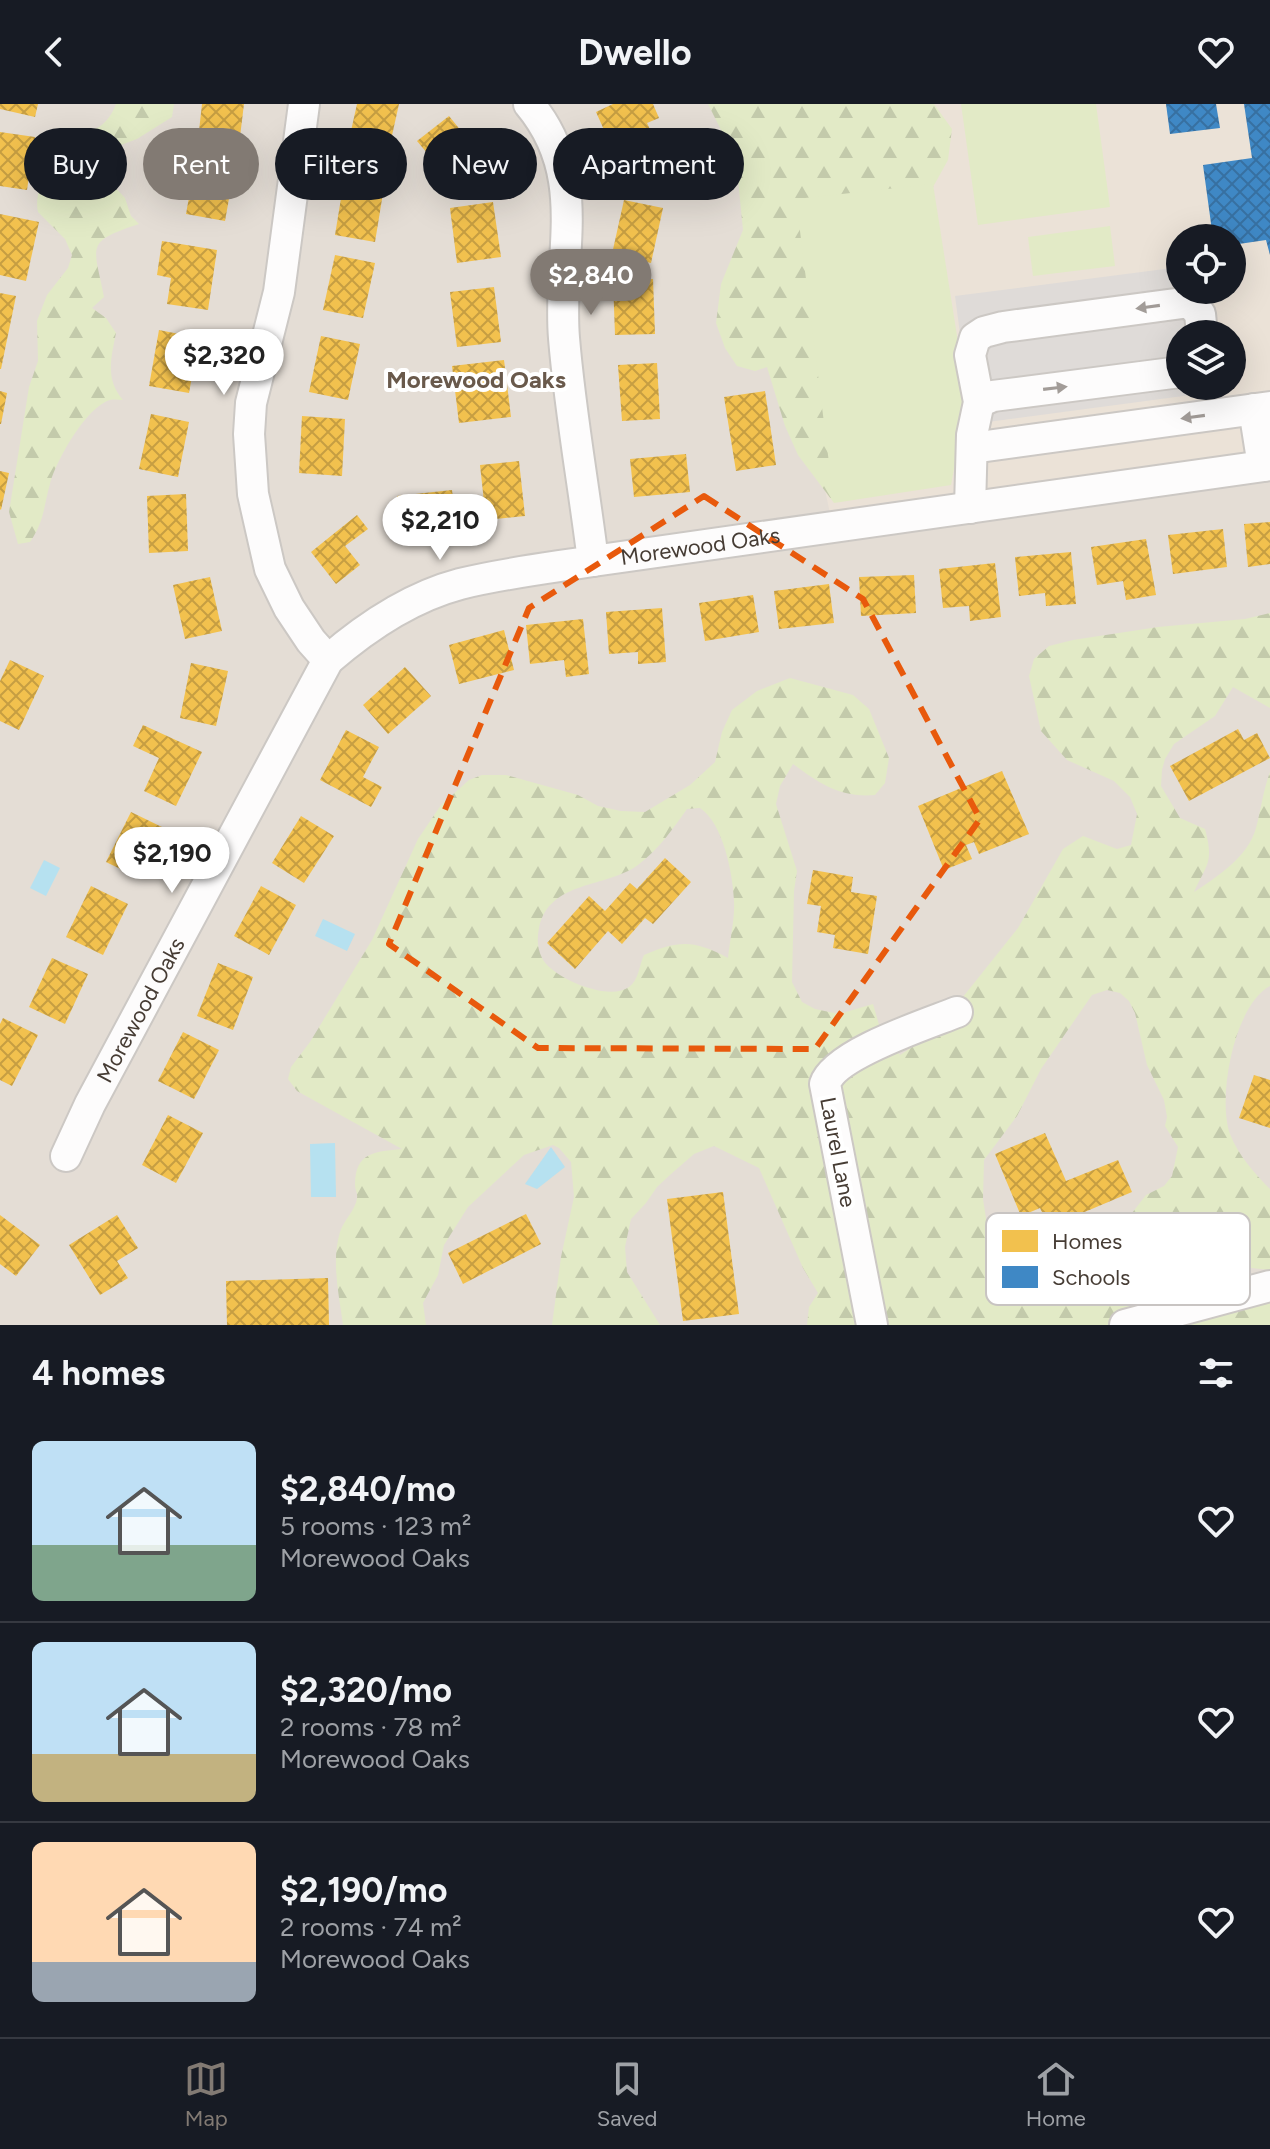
<!DOCTYPE html>
<meta charset="utf-8">
<style>
:root{--surface:#171b24;--page:#242831;--text:#f1f3f6;--muted:#9ea1a6;--line:#363941;--accent:#827a73}
body{margin:0;font-family:Figtree,sans-serif;background:var(--page);color:var(--text);height:100vh;display:flex;flex-direction:column;font-size:30px;white-space:nowrap}
*{box-sizing:border-box;margin:0}
p{font-size:26px;color:var(--muted)}
.icon{flex:none;width:44px;height:44px;fill:none;stroke:currentColor;stroke-width:2;stroke-linecap:round;stroke-linejoin:round}
.map{position:relative;height:1221px;overflow:hidden}
.details{display:flex;flex-direction:column;background:var(--surface);flex:1}
.details>*{flex:none}
.top-card{position:absolute;left:24px;top:24px;width:800px;height:72px;display:flex;gap:16px}
.buttons{position:absolute;left:1166px;top:120px;display:grid;gap:16px}
.buttons a{display:grid;place-items:center;width:80px;height:80px;border-radius:50%;background:var(--surface);box-shadow:0 8px 32px #0002;font-size:40px}
.price{position:absolute;translate:-50% -68px;padding:0 18px;border-radius:28px;background:#fff;color:#222;font-size:26px;line-height:52px;filter:drop-shadow(0 2px 4px #0008)}
.price::after{content:'';position:absolute;left:50%;top:48px;width:24px;height:18px;margin-left:-12px;background:inherit;clip-path:polygon(0 0,100% 0,50% 100%)}
.price.active{background:var(--accent);color:#fff}
ul{padding:0;list-style:none}
li{display:flex;align-items:center;gap:24px;height:200px;padding:0 32px}
li+li{border-top:2px solid var(--line)}
li span{display:grid;place-items:center;flex:none;width:224px;height:160px;border-radius:12px;color:#555}
li>.icon{margin-inline-start:auto}
span .icon{width:96px;height:96px;fill:#fffc;stroke-width:1}
li b{font-size:34px}
h2{display:flex;justify-content:space-between;align-items:center;height:96px;padding:0 32px;font-size:34px}
.pill{padding:0 28px;border-radius:36px;background:var(--surface);box-shadow:0 8px 32px #0002;font-size:28px;line-height:72px}
.pill.active{background:var(--accent);color:#fff}
header{display:flex;justify-content:space-between;align-items:center;height:104px;padding:0 32px;background:var(--surface);font-size:36px;font-weight:700}
.menu{display:flex;justify-content:space-around;align-items:center;height:112px;border-top:2px solid var(--line);background:var(--surface);font-size:22px;color:var(--muted)}
.menu a{display:grid;justify-items:center;gap:4px}
.menu .active{color:var(--accent)}
.map>svg:first-child{display:block}
.residential{fill:#e4ddd5}
.education{fill:#ebe2d7;fill-rule:evenodd}
.forest{fill:url(#forest-firs);fill-rule:evenodd}
.green{fill:#e2eac6}
.parking{fill:#dfdbd8}
.water{fill:#b6e1f0}
.homes{fill:url(#homes-cross-hatch)}
.schools{fill:url(#schools-cross-hatch)}
.lines{fill:none;stroke-linecap:round;stroke-linejoin:round}
.minor-casing{stroke:#ccc8c4;stroke-width:34}
.minor{stroke:#fdfcfc;stroke-width:30}
.oneway{fill:#a29c98}
.marked{fill:none;stroke:#e8590c;stroke-width:6;stroke-dasharray:16 10;stroke-linejoin:round}
.labels{text-anchor:middle;dominant-baseline:central;stroke-width:8;stroke-linejoin:round;paint-order:stroke}
.street-label{font-size:22px;fill:#463c34;stroke:#fff}
.neighbourhood-label{font-size:24px;font-weight:bold;fill:#69594b;stroke:#fff}
.key{fill:#fff;stroke:#c8c4c2;stroke-width:2}
.key-label{font-size:22px;fill:#463c34}
</style>
<header><svg class="icon" aria-label="back" viewBox="0 0 24 24"><path d="M15 5l-7 7 7 7"/></svg>Dwello<svg class="icon" aria-label="heart" viewBox="0 0 24 24"><path d="M12 20l-8-8c-3-5 5-10 8-4 3-6 11-1 8 4z"/></svg></header>
<div class="map">
<svg width="1270" height="1221" viewBox="0 0 1270 1221">
<defs>
<pattern id="forest-firs" width="22" height="20" patternUnits="userSpaceOnUse" patternTransform="scale(2)"><rect width="22" height="20" fill="#e2eac6"/><path d="M5 1l3.5 6h-7zM16 11l3.5 6h-7z" fill="#c3caab"/></pattern>
<pattern id="homes-cross-hatch" width="8" height="8" patternUnits="userSpaceOnUse" patternTransform="scale(2)"><rect width="8" height="8" fill="#f2c14e"/><path d="M0 0l8 8M0 8l8-8" fill="none" stroke="#c69e42"/></pattern>
<pattern id="schools-cross-hatch" width="8" height="8" patternUnits="userSpaceOnUse" patternTransform="scale(2)"><rect width="8" height="8" fill="#3f88c5"/><path d="M0 0l8 8M0 8l8-8" fill="none" stroke="#3770a1"/></pattern>
</defs>
<rect width="100%" height="100%" fill="#f0ece8"/>
<!-- residential -->
<polygon class="residential" points="0,0 741,0 1270,361 1270,1221 0,1221"/>
<!-- education -->
<path class="education" d="M741,0H1270V361L833,423ZM1180,134H1232V186H1180ZM1180,230H1232V282H1180Z"/>
<!-- forest -->
<g class="forest">
<path d="M116,0H174L172,13L137,35L121,41L101,68L125,94L131,112L139,120C84,138 94,141 104,193L92,204L106,214L116,229C111,255 105,275 123,296C119,296 115,295 110,296C86,303 56,357 50,380C43,404 45,416 30,438L18,440L9,408L29,283L38,257L37,217L47,191L68,164L72,151L65,135L38,108C35,96 40,84 43,72C44,64 45,55 49,48C65,21 100,42 116,0Z"/>
<polygon points="708,0 934,0 952,25 948,56 923,101 849,372 834,399 798,351 785,322 767,263 755,267 737,262 725,244 716,219 721,180 743,126 736,56"/>
<path d="M1270,509V604L1233,583L1215,612L1174,640L1165,655L1162,666L1161,682L1180,714L1205,725C1214,758 1207,760 1194,788C1217,773 1248,753 1256,724C1261,705 1263,687 1270,668V882C1234,901 1217,994 1230,1030C1238,1051 1255,1070 1270,1085V1166L1242,1163C1232,1152 1217,1127 1205,1121C1174,1102 1128,1114 1144,1158H1165L1211,1148L1212,1173L1200,1188L1121,1221H807L809,1203L818,1189L803,1164L759,1064L714,1042L694,1050L671,1070L657,1083L646,1099L631,1115L625,1143L627,1168L660,1221H552L561,1153L574,1093L571,1058L559,1044L553,1041L524,1051L468,1103L444,1141L438,1171L423,1199L426,1221H343C339,1190 331,1158 340,1128C344,1116 356,1105 357,1094C358,1090 355,1086 355,1081C355,1047 376,1048 402,1045L297,987L288,975L291,963L310,938L372,836L418,735L441,701L469,676L482,671H506L578,691L598,702L621,707L645,708L690,681L715,658L722,628L732,606L757,587L790,574L853,591L869,605L889,654L885,679L875,691C841,694 820,680 793,660L780,682L776,700L797,767L794,787L792,878L802,898L815,905L839,910L873,900L880,924L900,951L935,928L1018,824L1063,745L1083,732L1117,745L1131,741L1137,710L1130,693L1114,677L1067,656L1041,627L1029,572L1034,555L1049,542L1073,536L1158,523L1245,515ZM700,704C723,719 733,770 734,797C735,815 730,835 728,854C694,836 679,836 644,851C639,861 639,876 629,883C609,898 552,874 542,854C537,844 537,834 539,824C549,776 607,784 638,761C658,746 673,725 687,705ZM1107,886L1120,889L1129,897L1135,909L1147,961L1164,996L1167,1013L1165,1022L1178,1043L1172,1072L1164,1082L1146,1091L1132,1109L1096,1128L1047,1136L1006,1163L989,1134L983,1095L984,1056L1017,1012L1041,965L1092,891Z"/>
<polygon points="1270,1189 1270,1221 1185,1221 1233,1207"/>
</g>
<!-- green -->
<g class="green">
<polygon points="961,0 1096,0 1110,103 978,121"/>
<polygon points="933,80 967,295 951,381 834,399 796,95"/>
<polygon points="1110,122 1115,162 1033,172 1028,133"/>
</g>
<!-- parking -->
<polygon class="parking" points="1180,163 1180,186 1207,186 1213,230 1180,230 1180,282 1220,282 1221,287 972,320 955,192"/>
<!-- water -->
<g class="water">
<polygon points="44,756 60,764 46,792 30,784"/>
<polygon points="323,815 355,830 347,847 315,832"/>
<polygon points="335,1039 336,1093 311,1093 310,1040"/>
<polygon points="551,1043 565,1063 537,1085 525,1080"/>
</g>
<!-- homes -->
<g class="homes">
<polygon points="0,0 38,0 35,13 0,5"/>
<polygon points="202,0 244,0 239,41 198,36"/>
<polygon points="357,0 399,0 389,45 349,36"/>
<polygon points="613,0 653,0 659,14 647,19 660,47 621,64 596,8"/>
<polygon points="449,12 483,54 452,79 417,37"/>
<polygon points="0,28 35,33 27,86 0,82"/>
<polygon points="196,55 235,61 225,117 186,110"/>
<polygon points="344,76 384,83 375,138 335,131"/>
<polygon points="624,96 663,104 651,159 612,150"/>
<polygon points="493,98 501,153 457,159 450,104"/>
<polygon points="0,110 39,118 26,177 0,171"/>
<polygon points="162,137 217,146 208,206 167,200 171,174 157,171"/>
<polygon points="335,151 375,159 363,214 323,206"/>
<polygon points="653,175 655,230 615,231 613,176"/>
<polygon points="494,183 501,238 457,243 450,188"/>
<polygon points="0,189 16,192 1,265 0,265"/>
<polygon points="159,226 199,234 189,289 149,282"/>
<polygon points="321,232 360,240 348,296 309,288"/>
<polygon points="504,256 511,313 459,319 452,262"/>
<polygon points="657,259 660,315 622,317 618,261"/>
<polygon points="0,287 7,289 1,320 0,320"/>
<polygon points="765,287 776,361 736,367 724,293"/>
<polygon points="151,310 189,318 178,373 139,365"/>
<polygon points="302,312 345,315 342,372 299,369"/>
<polygon points="686,350 690,388 634,393 630,355"/>
<polygon points="519,357 525,412 486,416 480,361"/>
<polygon points="0,367 9,369 1,406 0,405"/>
<polygon points="452,386 457,424 401,431 397,392"/>
<polygon points="186,390 188,447 149,449 147,392"/>
<polygon points="357,411 368,425 345,442 360,461 336,480 311,448"/>
<polygon points="1270,418 1270,460 1248,463 1244,420"/>
<polygon points="1223,425 1227,463 1173,470 1168,431"/>
<polygon points="1146,435 1156,491 1126,496 1123,477 1097,481 1091,443"/>
<polygon points="1071,448 1076,500 1046,502 1045,489 1019,492 1015,453"/>
<polygon points="995,459 1001,513 970,517 969,502 943,504 939,465"/>
<polygon points="914,471 916,509 861,512 859,473"/>
<polygon points="210,473 222,527 185,535 173,481"/>
<polygon points="829,480 834,519 779,525 774,487"/>
<polygon points="753,491 759,528 705,537 699,499"/>
<polygon points="662,504 666,558 638,560 638,548 609,550 606,508"/>
<polygon points="583,515 589,570 566,573 564,556 530,560 526,521"/>
<polygon points="504,526 514,566 459,580 449,541"/>
<polygon points="10,556 44,572 19,626 0,617 0,577"/>
<polygon points="191,559 228,567 216,622 180,614"/>
<polygon points="405,563 431,592 388,630 363,601"/>
<polygon points="143,621 202,648 176,702 144,687 159,654 133,642"/>
<polygon points="1238,625 1244,636 1257,629 1270,654 1189,697 1170,662"/>
<polygon points="346,626 379,643 363,673 382,683 371,703 320,676"/>
<polygon points="1002,667 1029,730 979,750 974,738 966,741 972,755 944,766 918,702"/>
<polygon points="131,708 166,725 141,775 106,758"/>
<polygon points="301,712 334,732 304,779 272,759"/>
<polygon points="665,754 691,778 653,820 645,814 622,840 608,827 575,865 547,839 589,792 605,807 630,779 637,785"/>
<polygon points="813,766 853,773 851,788 877,792 868,850 833,844 835,831 817,828 821,802 807,800"/>
<polygon points="91,782 128,800 103,851 66,833"/>
<polygon points="261,782 296,801 269,851 234,832"/>
<polygon points="52,854 88,870 65,920 29,903"/>
<polygon points="218,859 253,873 233,926 197,912"/>
<polygon points="3,914 38,931 12,982 0,976 0,920"/>
<polygon points="183,928 219,946 194,995 158,977"/>
<polygon points="1254,971 1270,976 1270,1024 1239,1014"/>
<polygon points="168,1011 203,1029 176,1079 142,1061"/>
<polygon points="1045,1029 1066,1077 1118,1056 1132,1088 1049,1123 1040,1104 1021,1112 995,1050"/>
<polygon points="723,1088 739,1210 683,1217 667,1095"/>
<polygon points="526,1110 541,1140 463,1180 448,1149"/>
<polygon points="0,1111 40,1141 16,1172 0,1160"/>
<polygon points="117,1111 138,1144 117,1157 128,1174 100,1191 69,1141"/>
<polygon points="328,1174 329,1221 227,1221 226,1177"/>
</g>
<!-- schools -->
<g class="schools">
<polygon points="1166,0 1216,0 1220,24 1170,30"/>
<polygon points="1244,0 1270,0 1270,151 1266,136 1232,141 1232,134 1213,134 1203,61 1252,54"/>
</g>
<g class="lines">
<!-- minor casing -->
<g class="minor-casing">
<g id="minor">
<polyline points="304,0 279,188 251,299 249,330 253,390 270,465 289,504 311,537 328,556"/>
<path d="M529,0C590,73 557,149 564,234C570,308 584,383 593,457"/>
<polyline points="979,298 993,292 1180,268"/>
<polyline points="1254,305 1263,362"/>
<polyline points="972,344 1270,303"/>
<polyline points="970,404 972,331 979,298 970,251 975,234 984,228 1003,223 1190,198 1200,210 1202,230"/>
<path id="s1" d="M66,1052L90,1000L328,556C366,523 411,493 460,480C504,469 549,464 593,457L1270,361"/>
<path d="M872,1221L825,980C834,950 927,920 957,908"/>
<polyline points="1125,1221 1270,1182"/>
</g>
</g>
<!-- minor -->
<use href="#minor" class="minor"/>
</g>
<!-- one-way arrows -->
<defs><path id="oneway-solid" d="M-6-.8H1V-3.2L6.5 0L1 3.2V.8H-6Z" transform="scale(2)"/></defs>
<g class="oneway">
<use href="#oneway-solid" transform="translate(1148 203) rotate(172)"/>
<use href="#oneway-solid" transform="translate(1055 284) rotate(-7)"/>
<use href="#oneway-solid" transform="translate(1193 313) rotate(172)"/>
</g>
<!-- marked area -->
<path class="marked" d="M704,392L863,495L980,715L815,945L538,944L389,840L529,504Z"/>
<g class="labels">
<!-- street labels -->
<g class="street-label">
<text stroke="none"><textPath href="#s1" startOffset="958">Morewood Oaks</textPath></text>
<text stroke="none"><textPath href="#s1" startOffset="164">Morewood Oaks</textPath></text>
<text transform="translate(838 1048) rotate(79)">Laurel Lane</text>
</g>
<!-- neighbourhood labels -->
<g class="neighbourhood-label">
<text x="476" y="275">Morewood Oaks</text>
</g>
</g>
<!-- legend -->
<rect x="986" y="1109" width="264" height="92" rx="12" class="key"/>
<rect x="1002" y="1126" width="36" height="22" fill="#f2c14e"/>
<rect x="1002" y="1162" width="36" height="22" fill="#3f88c5"/>
<g class="key-label">
<text x="1052" y="1145">Homes</text>
<text x="1052" y="1181">Schools</text>
</g>
</svg>
<div class="buttons">
<a><svg class="icon" aria-label="locate" viewBox="0 0 24 24"><circle cx="12" cy="12" r="6"/><path d="M12 2v4M12 18v4M2 12h4M18 12h4"/></svg></a>
<a><svg class="icon" aria-label="layers" viewBox="0 0 24 24"><path d="M12 4l9 5-9 5-9-5zM3 14l9 5 9-5"/></svg></a>
</div>
<b class="price active" style="left:591px;top:213px">$2,840</b>
<b class="price" style="left:224px;top:293px">$2,320</b>
<b class="price" style="left:440px;top:458px">$2,210</b>
<b class="price" style="left:172px;top:791px">$2,190</b>
<div class="top-card">
<a class="pill">Buy</a>
<a class="pill active">Rent</a>
<a class="pill">Filters</a>
<a class="pill">New</a>
<a class="pill">Apartment</a>
</div>
</div>
<section class="details">
<h2>4 homes<svg class="icon" aria-label="filters" viewBox="0 0 24 24"><path d="M4 7h16M4 17h16"/><circle cx="9" cy="7" r="2"/><circle cx="15" cy="17" r="2"/></svg></h2>
<ul>
<li><span style="background:linear-gradient(#bfe0f5 65%,#7fa58c 0)"><svg class="icon" aria-label="home" viewBox="0 0 24 24"><path d="M3 11l9-7 9 7M6 9v11h12V9"/></svg></span><div><b>$2,840/mo</b><p>5 rooms · 123 m²</p><p>Morewood Oaks</p></div><svg class="icon" aria-label="heart" viewBox="0 0 24 24"><path d="M12 20l-8-8c-3-5 5-10 8-4 3-6 11-1 8 4z"/></svg></li>
<li><span style="background:linear-gradient(#bfe0f5 70%,#c2b280 0)"><svg class="icon" aria-label="home" viewBox="0 0 24 24"><path d="M3 11l9-7 9 7M6 9v11h12V9"/></svg></span><div><b>$2,320/mo</b><p>2 rooms · 78 m²</p><p>Morewood Oaks</p></div><svg class="icon" aria-label="heart" viewBox="0 0 24 24"><path d="M12 20l-8-8c-3-5 5-10 8-4 3-6 11-1 8 4z"/></svg></li>
<li><span style="background:linear-gradient(#ffd9b3 75%,#9aa5b1 0)"><svg class="icon" aria-label="home" viewBox="0 0 24 24"><path d="M3 11l9-7 9 7M6 9v11h12V9"/></svg></span><div><b>$2,190/mo</b><p>2 rooms · 74 m²</p><p>Morewood Oaks</p></div><svg class="icon" aria-label="heart" viewBox="0 0 24 24"><path d="M12 20l-8-8c-3-5 5-10 8-4 3-6 11-1 8 4z"/></svg></li>
</ul>
</section>
<nav class="menu">
<a class="active"><svg class="icon" aria-label="map" viewBox="0 0 24 24"><path d="M3 6l6-2 6 2 6-2v14l-6 2-6-2-6 2zM9 4v14M15 6v14"/></svg>Map</a>
<a><svg class="icon" aria-label="saved" viewBox="0 0 24 24"><path d="M7 4h10v16l-5-4-5 4z"/></svg>Saved</a>
<a><svg class="icon" aria-label="home" viewBox="0 0 24 24"><path d="M3 11l9-7 9 7M6 9v11h12V9"/></svg>Home</a>
</nav>
